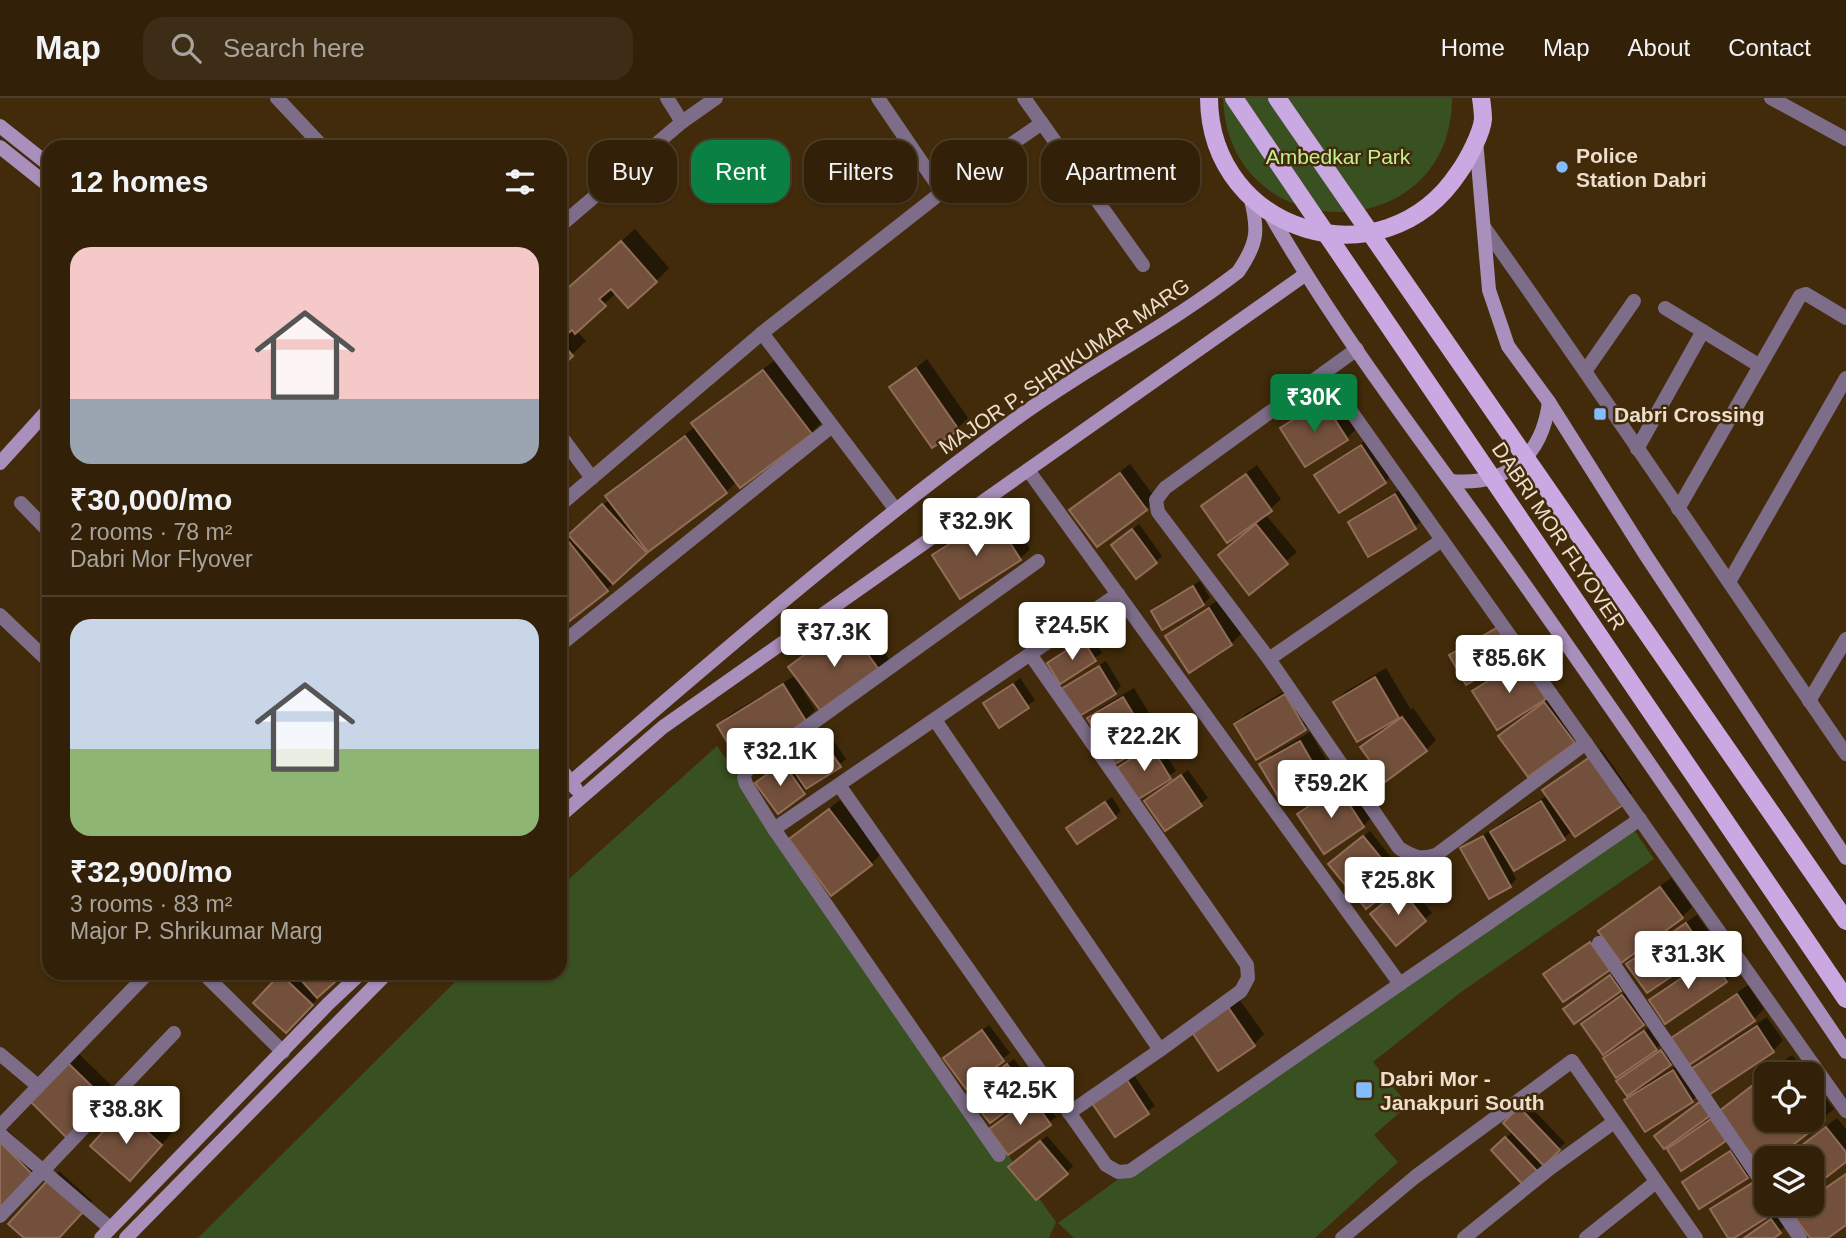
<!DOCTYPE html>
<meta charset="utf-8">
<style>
:root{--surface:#322008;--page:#3d2d16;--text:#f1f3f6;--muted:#a8a39c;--line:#4d3e29;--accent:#0b8043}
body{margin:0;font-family:Helvetica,sans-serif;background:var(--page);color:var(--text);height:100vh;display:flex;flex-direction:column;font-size:26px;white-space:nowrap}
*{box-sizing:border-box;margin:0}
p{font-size:23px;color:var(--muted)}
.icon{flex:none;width:38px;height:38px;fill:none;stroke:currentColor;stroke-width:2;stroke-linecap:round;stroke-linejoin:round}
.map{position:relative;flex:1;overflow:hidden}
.side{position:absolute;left:42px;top:42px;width:525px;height:840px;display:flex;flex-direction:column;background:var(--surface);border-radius:21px;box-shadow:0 2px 5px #0004,0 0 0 2px var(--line)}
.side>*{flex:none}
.hud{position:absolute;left:588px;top:42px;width:665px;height:63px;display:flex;gap:14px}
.fabs{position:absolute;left:1754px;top:964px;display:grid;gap:14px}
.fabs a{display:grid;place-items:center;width:70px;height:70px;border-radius:14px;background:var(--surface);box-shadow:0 2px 5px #0004,0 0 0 2px var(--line);font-size:35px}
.price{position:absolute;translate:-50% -60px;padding:0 16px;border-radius:7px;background:#fff;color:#222;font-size:23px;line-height:46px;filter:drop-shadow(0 2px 4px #0008)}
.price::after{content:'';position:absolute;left:50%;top:42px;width:21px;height:16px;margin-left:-10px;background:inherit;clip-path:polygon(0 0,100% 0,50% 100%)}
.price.active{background:var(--accent);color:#fff}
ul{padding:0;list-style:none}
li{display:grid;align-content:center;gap:14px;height:371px;padding:0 28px}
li+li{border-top:2px solid var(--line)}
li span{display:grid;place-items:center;height:217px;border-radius:21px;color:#555}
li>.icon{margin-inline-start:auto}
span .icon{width:126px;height:126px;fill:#fffc;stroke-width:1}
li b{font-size:30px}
h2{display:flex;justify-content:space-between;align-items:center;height:84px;padding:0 28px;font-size:30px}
.tag{padding:0 24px;border-radius:21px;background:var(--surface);box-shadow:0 2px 5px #0004,0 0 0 2px var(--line);font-size:24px;line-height:63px}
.tag.active{background:var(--accent);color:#fff}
header{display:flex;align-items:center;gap:42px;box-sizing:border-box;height:98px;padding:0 35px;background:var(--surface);border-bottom:2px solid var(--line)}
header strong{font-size:33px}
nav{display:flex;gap:38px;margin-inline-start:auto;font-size:24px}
.search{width:490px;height:63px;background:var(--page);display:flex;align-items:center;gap:18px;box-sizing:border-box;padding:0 24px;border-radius:21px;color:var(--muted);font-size:26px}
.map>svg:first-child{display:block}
.park{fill:#395021}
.shadow{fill:#0007}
.building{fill:#73503b;stroke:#916c57;stroke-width:2}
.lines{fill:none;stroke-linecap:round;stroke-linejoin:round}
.street{stroke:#7d6d89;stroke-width:14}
.secondary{stroke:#a98fbb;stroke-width:14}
.primary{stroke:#caa9e2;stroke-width:18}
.primary-bridge{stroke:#caa9e2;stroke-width:18}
.poi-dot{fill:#82bcfa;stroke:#422b0a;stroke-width:2.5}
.labels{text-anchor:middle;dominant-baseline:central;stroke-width:5;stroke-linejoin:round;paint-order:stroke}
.poi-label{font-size:21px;font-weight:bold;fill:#ecddcc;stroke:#422b0a;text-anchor:start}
.park-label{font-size:21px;fill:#c0f091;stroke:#422b0a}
.street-label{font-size:21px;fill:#ecddcc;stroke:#422b0a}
</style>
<header>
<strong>Map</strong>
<div class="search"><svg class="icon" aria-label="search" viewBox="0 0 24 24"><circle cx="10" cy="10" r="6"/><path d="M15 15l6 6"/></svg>Search here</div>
<nav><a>Home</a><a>Map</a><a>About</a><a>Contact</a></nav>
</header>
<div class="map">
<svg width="1846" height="1140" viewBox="0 0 1846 1140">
<rect width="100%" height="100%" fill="#422b0a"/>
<!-- park -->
<g class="park">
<path d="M1223,0H1452C1452,151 1228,153 1223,0Z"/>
<polygon points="717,648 1056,1124 1049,1140 198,1140 464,875 560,875 560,789"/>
<polygon points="1634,732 1654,761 1461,894 1373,964 1408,1007 1374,1037 1398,1064 1315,1140 1074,1140 1058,1125 1161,1050"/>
</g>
<!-- shadow -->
<g class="shadow">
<polygon points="635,131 669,170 656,183 616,195 576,232 586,243 560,268 560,198"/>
<polygon points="778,260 824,322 811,335 737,383 726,394 647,452 606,492 560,521 560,442 577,431 610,401 607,398 621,384 696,328 694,325 707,312"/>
<polygon points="927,261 968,320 958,330 933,348 892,289"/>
<polygon points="1334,294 1357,330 1346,341 1283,330 1292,321 1292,325 1331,300 1329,297 1293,320"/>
<polygon points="1372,338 1395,374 1385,384 1317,378 1327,368"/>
<polygon points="560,359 569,369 560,378"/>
<polygon points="1130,366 1156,401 1146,411 1071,412"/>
<polygon points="1257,367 1281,401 1265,416 1297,454 1250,494 1220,457 1260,423 1258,421 1203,408 1213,398"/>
<polygon points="1406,388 1425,419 1415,429 1350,425 1360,415"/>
<polygon points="1003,409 1030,451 1020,461 934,457 944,447"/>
<polygon points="1139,426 1162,458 1156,464 1120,441"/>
<polygon points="1200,483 1210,500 1203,506 1153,513 1159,506"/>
<polygon points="1220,501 1241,536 1231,546 1190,572 1168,538 1178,528"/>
<polygon points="857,517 889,561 879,571 800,587 815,612 805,622 719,627 729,617 796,577 790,569 800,559"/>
<polygon points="1505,524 1520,551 1514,557 1451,558 1458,551"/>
<polygon points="1090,537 1102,555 1060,583 1049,565"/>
<polygon points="1532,553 1555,590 1544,600 1546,602 1555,595 1583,633 1573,643 1500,638 1541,605 1539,603 1474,593 1484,583"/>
<polygon points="1106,563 1121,588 1115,595 1063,591 1070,585"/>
<polygon points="1386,570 1411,612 1413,610 1436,642 1426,652 1362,649 1387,628 1335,604 1345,594"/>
<polygon points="1020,580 1035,602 1000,627 985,606"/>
<polygon points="1295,587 1315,620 1305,630 1256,660 1236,626 1246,616"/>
<polygon points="1134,590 1160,633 1150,644 1090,620 1100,610"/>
<polygon points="827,633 846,661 804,694 764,679 794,655"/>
<polygon points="1310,634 1331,670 1321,680 1262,666 1272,656"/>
<polygon points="1158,643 1176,673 1138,699 1119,670"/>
<polygon points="1601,651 1632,695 1622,705 1572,733 1564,740 1514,771 1510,764 1508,766 1516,781 1510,788 1463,750 1469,744 1490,733 1491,735 1502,724 1548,697 1545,692 1555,682"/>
<polygon points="1188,672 1208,700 1165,731 1146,703"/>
<polygon points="1348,680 1373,718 1363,728 1299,716 1309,706"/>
<polygon points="1112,699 1121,713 1115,719 1069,730"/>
<polygon points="840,702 881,756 871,766 791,741"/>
<polygon points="1370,733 1391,759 1385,765 1337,760"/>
<polygon points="1395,765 1405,778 1398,784 1363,789"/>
<polygon points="1671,780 1692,809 1682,819 1601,834 1611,824"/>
<polygon points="1408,786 1432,815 1396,845 1379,809"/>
<polygon points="1697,817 1715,843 1705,853 1647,893 1629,866 1639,856"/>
<polygon points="1722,851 1736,873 1726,883 1651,902 1661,892"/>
<polygon points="1617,872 1626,885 1620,891 1565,911"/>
<polygon points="284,875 297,875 295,878 302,884 311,875 343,875 317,898 318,900 286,933 256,904"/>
<polygon points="1748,887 1764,911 1754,921 1673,941 1683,931"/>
<polygon points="1629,891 1649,920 1643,926 1583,926"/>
<polygon points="1239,901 1264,936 1254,946 1194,935"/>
<polygon points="1767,919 1783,942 1773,953 1709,995 1694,971 1704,961"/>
<polygon points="989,927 1010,955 967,988 946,960"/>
<polygon points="1651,928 1662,944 1656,951 1612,954"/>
<polygon points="1668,947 1676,959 1670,966 1619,983"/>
<polygon points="79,956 116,992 69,1039 32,1003"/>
<polygon points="1792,957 1807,976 1766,976"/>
<polygon points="1014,961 1035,988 990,1023 976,989"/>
<polygon points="1684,963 1702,992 1692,1003 1645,1032 1627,1003 1637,992"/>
<polygon points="1132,974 1155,1008 1115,1036 1093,1002"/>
<polygon points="1766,977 1766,1022 1811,1022 1811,982 1834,1011 1773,1060 1766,1060 1723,1018 1669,1051 1718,1016"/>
<polygon points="1039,995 1056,1019 1009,1055 991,1031"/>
<polygon points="134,1003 171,1036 140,1071 124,1013"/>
<polygon points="1526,1004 1565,1045 1536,1073 1494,1052 1513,1033 1505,1025"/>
<polygon points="1837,1020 1846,1031 1846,1062 1785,1060"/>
<polygon points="9,1033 43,1067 0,1109 0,1041"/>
<polygon points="1047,1038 1073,1068 1066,1075 1017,1063"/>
<polygon points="1738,1048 1753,1072 1747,1078 1684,1085"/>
<polygon points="59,1073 92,1103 58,1140 27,1140 49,1083"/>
<polygon points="1846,1075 1846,1125 1824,1140 1812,1140 1794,1114 1802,1106 1811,1106 1811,1099"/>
<polygon points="1761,1079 1766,1086 1766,1106 1779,1107 1730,1140 1712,1111"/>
<polygon points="1778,1116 1786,1127 1779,1134 1771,1140 1744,1140"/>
</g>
<!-- building -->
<g class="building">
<polygon points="621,143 657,184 628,210 611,191 599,201 606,208 575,236 572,232 560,242 560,197"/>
<polygon points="560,243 573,258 560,270"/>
<polygon points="916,270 959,332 932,350 889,289"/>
<polygon points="763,272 812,336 740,390 691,325"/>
<polygon points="1323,303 1348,342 1305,369 1280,330"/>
<polygon points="685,338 727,395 648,454 605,398"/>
<polygon points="1361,347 1386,385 1339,415 1314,377"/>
<polygon points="1120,375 1147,412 1097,449 1069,412"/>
<polygon points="1246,376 1272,413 1227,445 1201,408"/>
<polygon points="1395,396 1416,431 1368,459 1348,424"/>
<polygon points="602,406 647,455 613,486 568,437"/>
<polygon points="993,418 1021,462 960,501 932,457"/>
<polygon points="1256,426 1288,466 1249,497 1218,457"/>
<polygon points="1132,431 1157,465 1136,481 1111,447"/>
<polygon points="565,439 608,493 563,528 560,524 560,443"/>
<polygon points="1193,488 1204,507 1162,532 1151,513"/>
<polygon points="1209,510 1232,547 1189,575 1165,538"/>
<polygon points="846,526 880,573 823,616 788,569"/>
<polygon points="1498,529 1515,559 1466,587 1449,557"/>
<polygon points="1083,542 1096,563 1060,586 1047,565"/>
<polygon points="1521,562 1546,601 1497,632 1472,593"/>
<polygon points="1099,568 1116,596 1078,619 1061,591"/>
<polygon points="1375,579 1399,620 1357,644 1333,604"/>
<polygon points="783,586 806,623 739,664 717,627"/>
<polygon points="1013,586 1029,610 999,630 983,605"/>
<polygon points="1285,596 1306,632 1256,662 1234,626"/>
<polygon points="1123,599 1151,645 1115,666 1087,620"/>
<polygon points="1544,604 1575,645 1528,679 1498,638"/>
<polygon points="1402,619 1427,653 1385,684 1360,649"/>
<polygon points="820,638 841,669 806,691 786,661"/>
<polygon points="1300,643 1322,681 1282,705 1259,666"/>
<polygon points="1151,648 1171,681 1137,702 1117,670"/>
<polygon points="1590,659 1623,707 1575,739 1542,692"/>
<polygon points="783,665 805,696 778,716 755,685"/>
<polygon points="1181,677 1202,708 1165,733 1144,703"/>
<polygon points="1338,689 1364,729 1324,756 1297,716"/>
<polygon points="1541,703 1565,742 1514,773 1490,734"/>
<polygon points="1105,704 1116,720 1077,746 1066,730"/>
<polygon points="829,711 872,767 831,798 789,741"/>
<polygon points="1363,738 1386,766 1351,794 1328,766"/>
<polygon points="1483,738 1511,789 1489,801 1460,750"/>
<polygon points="1388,770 1399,785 1366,811 1354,796"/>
<polygon points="1660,789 1683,820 1621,865 1598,833"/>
<polygon points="1401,791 1426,823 1396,848 1370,816"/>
<polygon points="1686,825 1706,855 1647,895 1626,866"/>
<polygon points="1590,844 1610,872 1563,904 1543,876"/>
<polygon points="1711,860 1727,884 1665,926 1649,902"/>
<polygon points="309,875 345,875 317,900 301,882"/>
<polygon points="280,876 313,907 286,935 253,905"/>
<polygon points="1610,877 1621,893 1574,926 1563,911"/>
<polygon points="1737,896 1755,923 1689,967 1671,940"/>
<polygon points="1622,897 1644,927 1603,957 1581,926"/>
<polygon points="1228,909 1255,948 1218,973 1192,934"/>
<polygon points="1757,928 1774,954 1709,997 1691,971"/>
<polygon points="982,932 1004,963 966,991 943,960"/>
<polygon points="1644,933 1657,952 1616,980 1603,960"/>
<polygon points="1661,952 1671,967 1627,998 1616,983"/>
<polygon points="68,965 107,1003 69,1042 30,1003"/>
<polygon points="1781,965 1789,976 1767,976"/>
<polygon points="1007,966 1029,996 990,1025 967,996"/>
<polygon points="1673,972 1693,1004 1645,1034 1624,1002"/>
<polygon points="1766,977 1766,1022 1811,1022 1811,1005 1825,1022 1776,1060 1766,1060 1766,1069 1762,1071 1718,1014"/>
<polygon points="1125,979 1149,1016 1115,1039 1090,1002"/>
<polygon points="1032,1000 1051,1027 1008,1057 989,1031"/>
<polygon points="1701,1003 1711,1017 1664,1051 1654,1038"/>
<polygon points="1519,1009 1560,1052 1544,1068 1503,1025"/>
<polygon points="123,1012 162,1047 130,1083 90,1048"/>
<polygon points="1711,1021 1726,1043 1681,1073 1667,1051"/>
<polygon points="1826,1029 1846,1054 1846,1064 1811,1091 1811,1060 1785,1060"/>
<polygon points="1505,1039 1538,1074 1523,1087 1491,1052"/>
<polygon points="1040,1043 1068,1076 1036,1102 1008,1069"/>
<polygon points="0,1044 34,1078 0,1112"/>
<polygon points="1730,1053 1748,1080 1699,1111 1682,1084"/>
<polygon points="1846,1076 1846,1127 1828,1140 1810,1140 1791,1114 1803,1106 1811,1106 1811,1100"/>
<polygon points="48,1082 83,1114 59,1140 24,1140 8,1126"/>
<polygon points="1754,1084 1766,1106 1774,1115 1734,1140 1728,1140 1710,1111"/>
<polygon points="1771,1121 1781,1135 1774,1140 1744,1140"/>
</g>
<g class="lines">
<!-- street -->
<g class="street">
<polyline points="277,0 323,49"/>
<polyline points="667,0 682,24"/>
<polyline points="878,0 942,94 762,235 896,412"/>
<polyline points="1024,0 1143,167"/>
<polyline points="1771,0 1846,41"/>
<polyline points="942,94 1042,25"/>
<polyline points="560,128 682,24 716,0"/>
<path d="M1484,129C1608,303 1725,480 1846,656"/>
<polyline points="1665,210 1760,268"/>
<path d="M1357,251L1165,390L1156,402L1158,414L1269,561L1399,750C1413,759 1421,762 1436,757L1586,645"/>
<polyline points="1586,272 1634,203"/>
<polyline points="1324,275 1846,1013"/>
<polyline points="560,337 592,380"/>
<polyline points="1637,351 1703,233"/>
<polyline points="21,405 49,434"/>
<polyline points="560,407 762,235"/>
<polyline points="1678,411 1800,198 1806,196 1846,220"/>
<polyline points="1729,484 1846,280"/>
<polyline points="0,517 45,560 49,556"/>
<polyline points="560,547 832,328"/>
<polyline points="1030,556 1247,867 1248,880 1241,893 1160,952 1069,1015"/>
<polyline points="1269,561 1442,442"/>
<polyline points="1809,603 1846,541"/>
<polyline points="935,622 1160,952"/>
<polyline points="839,687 1106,1067 1118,1074 1130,1073 1400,886 1028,372"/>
<polyline points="774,731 1118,496"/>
<polyline points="1599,845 1766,1090"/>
<polyline points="203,875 283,954"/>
<polyline points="1400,886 1640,721"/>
<polyline points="0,956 38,988"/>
<polyline points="0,1028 148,875"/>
<polyline points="0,1036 110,1130"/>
<polyline points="999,1057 774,731 746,686 744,679 746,673 1038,463"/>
<polyline points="1777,1106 1800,1140"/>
<polyline points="0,1118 174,935"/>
<polyline points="1342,1140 1415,1079 1572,963 1696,1140"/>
<polyline points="1464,1140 1549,1071 1614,1024"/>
<polyline points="1586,1140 1656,1084"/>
</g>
<!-- secondary -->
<g class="secondary">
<polyline points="0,28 49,67"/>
<polyline points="1476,42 1489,192 1508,248 1549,304 1645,456 1846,760"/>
<polyline points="0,49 49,88"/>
<path d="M1270,116C1341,240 1430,353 1513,470C1626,630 1736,791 1846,954"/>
<polyline points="0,365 49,311"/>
<path d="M1451,383C1507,388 1542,359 1549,304"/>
<polyline points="560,670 576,691"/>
<path d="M560,691L570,685C716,559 862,433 1017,320C1089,268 1168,228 1238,174C1258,145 1259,132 1250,98"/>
<polyline points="560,718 663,629 1306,176"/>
<polyline points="101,1140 328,906 361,875"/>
<polyline points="126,1140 387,875"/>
</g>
<!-- primary -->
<path class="primary" d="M1209,0C1210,136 1384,188 1459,74C1467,63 1482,35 1483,21C1483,14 1482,7 1481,0"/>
<!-- primary-bridge -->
<g class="primary-bridge">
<polyline points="1234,0 1846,901"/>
<polyline points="1277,0 1846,823"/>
</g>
</g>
<!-- markers -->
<g class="poi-dot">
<circle cx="1562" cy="69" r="7"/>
<rect x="1593" y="309" width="14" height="14" rx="3.5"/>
<rect x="1355" y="983" width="18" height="18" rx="3.5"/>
</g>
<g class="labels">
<!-- poi labels -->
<g class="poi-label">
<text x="1576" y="57">Police<tspan x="1576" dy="24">Station Dabri</tspan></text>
<text x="1614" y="316">Dabri Crossing</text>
<text x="1380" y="980">Dabri Mor -<tspan x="1380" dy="24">Janakpuri South</tspan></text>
</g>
<!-- park labels -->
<g class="park-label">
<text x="1338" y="58">Ambedkar Park</text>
</g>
<!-- street labels -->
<g class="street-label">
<text transform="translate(1064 268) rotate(-34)">MAJOR P. SHRIKUMAR MARG</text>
<text transform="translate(1559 438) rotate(56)">DABRI MOR FLYOVER</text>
</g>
</g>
</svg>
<div class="fabs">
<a><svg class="icon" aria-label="locate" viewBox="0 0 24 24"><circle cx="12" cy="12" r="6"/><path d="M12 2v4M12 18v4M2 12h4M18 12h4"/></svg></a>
<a><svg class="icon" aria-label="layers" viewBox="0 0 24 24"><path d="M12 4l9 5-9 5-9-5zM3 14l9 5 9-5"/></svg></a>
</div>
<b class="price active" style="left:1314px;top:336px">₹30K</b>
<b class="price" style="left:976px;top:460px">₹32.9K</b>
<b class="price" style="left:1072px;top:564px">₹24.5K</b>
<b class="price" style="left:834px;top:571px">₹37.3K</b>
<b class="price" style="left:1509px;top:597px">₹85.6K</b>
<b class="price" style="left:1144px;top:675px">₹22.2K</b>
<b class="price" style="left:780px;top:690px">₹32.1K</b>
<b class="price" style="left:1331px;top:722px">₹59.2K</b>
<b class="price" style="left:1398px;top:819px">₹25.8K</b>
<b class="price" style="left:1688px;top:893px">₹31.3K</b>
<b class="price" style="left:1020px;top:1029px">₹42.5K</b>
<b class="price" style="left:126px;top:1048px">₹38.8K</b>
<div class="hud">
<a class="tag">Buy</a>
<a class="tag active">Rent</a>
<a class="tag">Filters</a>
<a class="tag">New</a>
<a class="tag">Apartment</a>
</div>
<section class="side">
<h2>12 homes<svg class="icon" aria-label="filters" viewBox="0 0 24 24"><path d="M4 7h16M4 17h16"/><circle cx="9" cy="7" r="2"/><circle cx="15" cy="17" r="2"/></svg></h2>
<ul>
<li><span style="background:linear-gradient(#f6c9c9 70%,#9aa5b1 0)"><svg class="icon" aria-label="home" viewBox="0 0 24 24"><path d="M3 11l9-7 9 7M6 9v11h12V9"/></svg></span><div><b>₹30,000/mo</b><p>2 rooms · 78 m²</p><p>Dabri Mor Flyover</p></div></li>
<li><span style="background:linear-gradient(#c9d6e8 60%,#8fb573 0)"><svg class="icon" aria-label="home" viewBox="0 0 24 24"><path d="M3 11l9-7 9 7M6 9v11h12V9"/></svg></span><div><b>₹32,900/mo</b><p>3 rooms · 83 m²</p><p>Major P. Shrikumar Marg</p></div></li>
</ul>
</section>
</div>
